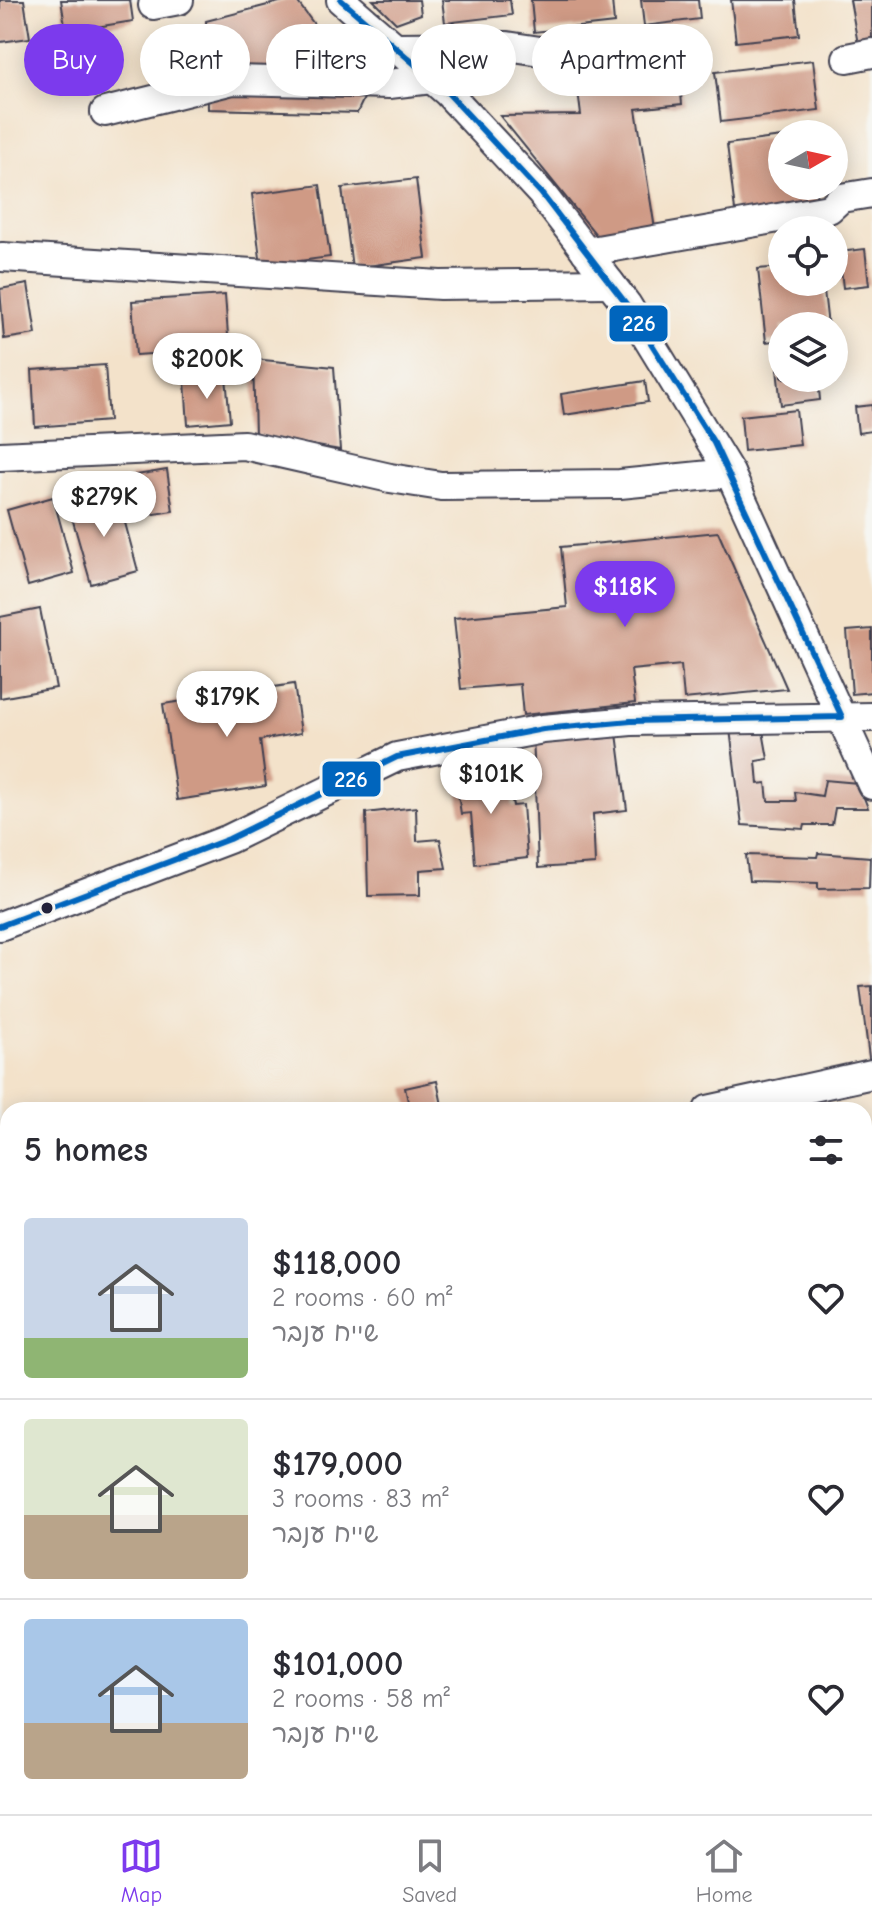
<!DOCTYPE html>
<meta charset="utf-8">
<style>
:root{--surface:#fff;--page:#f7f7f7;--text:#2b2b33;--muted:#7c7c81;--line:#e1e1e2;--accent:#7c3aed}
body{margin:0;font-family:"Comic Neue","Playpen Sans Hebrew",sans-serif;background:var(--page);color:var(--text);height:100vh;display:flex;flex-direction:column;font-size:30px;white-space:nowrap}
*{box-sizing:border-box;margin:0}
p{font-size:26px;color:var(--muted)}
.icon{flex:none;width:44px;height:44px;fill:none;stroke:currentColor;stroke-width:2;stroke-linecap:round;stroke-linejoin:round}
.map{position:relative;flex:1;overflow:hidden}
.side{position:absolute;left:0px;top:1102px;width:872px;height:712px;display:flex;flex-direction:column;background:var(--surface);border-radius:24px 24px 0 0;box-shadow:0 4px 20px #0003}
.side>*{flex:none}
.hud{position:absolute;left:24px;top:24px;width:824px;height:72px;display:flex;gap:16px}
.needle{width:52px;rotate:81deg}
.tools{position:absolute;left:768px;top:120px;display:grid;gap:16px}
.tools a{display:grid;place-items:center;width:80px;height:80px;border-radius:50%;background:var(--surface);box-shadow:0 4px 20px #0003;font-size:40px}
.price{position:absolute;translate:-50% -68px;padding:0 18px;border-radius:28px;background:#fff;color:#222;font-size:26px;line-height:52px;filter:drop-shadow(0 2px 4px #0008)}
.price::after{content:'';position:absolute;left:50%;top:48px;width:24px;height:18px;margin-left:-12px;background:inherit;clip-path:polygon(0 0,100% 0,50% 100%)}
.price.active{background:var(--accent);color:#fff}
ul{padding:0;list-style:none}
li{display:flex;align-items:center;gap:24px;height:200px;padding:0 24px}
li+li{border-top:2px solid var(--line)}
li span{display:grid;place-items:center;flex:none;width:224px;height:160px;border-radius:8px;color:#555}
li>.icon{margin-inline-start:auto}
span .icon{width:96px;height:96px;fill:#fffc;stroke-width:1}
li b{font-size:34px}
h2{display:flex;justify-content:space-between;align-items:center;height:96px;padding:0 24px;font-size:34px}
.tag{padding:0 28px;border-radius:36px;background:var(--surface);box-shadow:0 4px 20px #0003;font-size:28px;line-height:72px}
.tag.active{background:var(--accent);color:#fff}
.tab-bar{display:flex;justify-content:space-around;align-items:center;height:112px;border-top:2px solid var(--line);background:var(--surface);font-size:22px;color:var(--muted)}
.tab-bar a{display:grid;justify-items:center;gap:4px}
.tab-bar .active{color:var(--accent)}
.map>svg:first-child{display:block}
.green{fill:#8be1a4;stroke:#568270;stroke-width:2}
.building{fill:#cf9a85}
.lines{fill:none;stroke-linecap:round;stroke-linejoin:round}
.highway-tunnel{stroke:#c9bcad;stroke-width:42;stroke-dasharray:42 21;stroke-linecap:butt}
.minor-casing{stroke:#413f50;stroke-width:32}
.major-casing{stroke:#413f50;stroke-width:40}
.highway-casing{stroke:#413f50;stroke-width:46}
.minor{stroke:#fff;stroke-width:28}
.major{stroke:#e9c769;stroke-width:36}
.highway{stroke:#e9c769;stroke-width:42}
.bus-1-casing{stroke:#f6f6f2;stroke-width:12}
.bus-1{stroke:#0065bd;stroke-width:6}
.bus-dot{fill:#22223b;stroke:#f6f6f2;stroke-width:3}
.line-badge{stroke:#f6f6f2;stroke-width:3}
.badge-label{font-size:22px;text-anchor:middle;font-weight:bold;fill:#fff}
</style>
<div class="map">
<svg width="872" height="1814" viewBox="0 0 872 1814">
<rect width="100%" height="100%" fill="#f6f6f2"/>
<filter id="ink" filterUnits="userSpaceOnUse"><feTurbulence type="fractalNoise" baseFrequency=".0125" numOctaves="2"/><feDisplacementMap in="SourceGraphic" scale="16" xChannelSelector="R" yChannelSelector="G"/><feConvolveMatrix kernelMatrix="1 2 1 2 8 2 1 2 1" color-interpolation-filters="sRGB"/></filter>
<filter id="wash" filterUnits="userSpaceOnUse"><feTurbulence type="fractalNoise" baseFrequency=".006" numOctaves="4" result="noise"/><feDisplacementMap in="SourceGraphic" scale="32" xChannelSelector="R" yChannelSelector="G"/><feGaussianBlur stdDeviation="1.8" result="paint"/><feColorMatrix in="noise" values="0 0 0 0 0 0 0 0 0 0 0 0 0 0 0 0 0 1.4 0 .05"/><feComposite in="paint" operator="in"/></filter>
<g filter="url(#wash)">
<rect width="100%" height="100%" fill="#f3e2ca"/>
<!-- green -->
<polygon class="green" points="344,1806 756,1806 751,1814 343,1814"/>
<g id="blocks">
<!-- building -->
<g class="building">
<polygon points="0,0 24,0 30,38 0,42"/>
<polygon points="61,0 130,0 133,21 66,32"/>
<polygon points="287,0 296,0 366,94 357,113 208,109 206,21"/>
<polygon points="373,0 419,0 421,14 396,23"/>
<polygon points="442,0 510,0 512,15 445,23"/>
<polygon points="531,0 612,0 614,23 534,32"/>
<polygon points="641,0 698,0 700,19 644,26"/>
<polygon points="731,0 795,0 799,35 736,42"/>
<polygon points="850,0 872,0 872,41 858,44"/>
<polygon points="813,60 819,110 721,122 715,72"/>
<polygon points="678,64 682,104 636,109 655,229 597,236 500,116 581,115 576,75"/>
<polygon points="782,137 782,186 815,186 818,209 736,219 727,144"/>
<polygon points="416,179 426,258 352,268 342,188"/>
<polygon points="320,185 330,257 261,266 252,194"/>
<polygon points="865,249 869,285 843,288 839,252"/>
<polygon points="782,267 782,282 823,282 828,326 782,326 782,340 766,342 758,269"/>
<polygon points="28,284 36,334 4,339 0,289"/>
<polygon points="225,295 229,349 136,355 132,301"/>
<polygon points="253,359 334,367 340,450 255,435"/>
<polygon points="105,365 109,421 35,427 32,370"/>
<polygon points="782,368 782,378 818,378 820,400 781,405 777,369"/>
<polygon points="226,377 230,421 188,425 185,381"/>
<polygon points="645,381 648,402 564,415 561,394"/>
<polygon points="872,405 872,431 858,433 855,407"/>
<polygon points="796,410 800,445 744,451 741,416"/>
<polygon points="167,470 173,511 136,517 130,476"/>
<polygon points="117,493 138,571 91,584 69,507"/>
<polygon points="53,497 74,573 28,586 7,510"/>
<polygon points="718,532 787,689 684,699 681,665 631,670 635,703 523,715 520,684 461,689 454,618 567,607 561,547"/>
<polygon points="40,609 56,688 0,698 0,617"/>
<polygon points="872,629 872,692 852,694 847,631"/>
<polygon points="294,684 301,733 260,740 266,786 177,800 163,704"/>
<polygon points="761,720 768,759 756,761 758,784 766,783 768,801 796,801 795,792 822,796 825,780 858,783 868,808 835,808 832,825 805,825 804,829 742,825 729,721"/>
<polygon points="616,726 627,810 593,814 595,864 538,868 533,732"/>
<polygon points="481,763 483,780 508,776 513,806 523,805 527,858 475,864 471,813 461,814 454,767"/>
<polygon points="416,807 417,841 440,839 446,868 420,870 420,895 368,896 366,813"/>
<polygon points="818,853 870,857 869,888 818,889 818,883 749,881 746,855 817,857"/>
<polygon points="872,986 872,1065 870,1065 860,987"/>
<polygon points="437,1081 443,1110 410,1110 405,1088"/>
<polygon points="0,1615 8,1616 8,1643 0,1642"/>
<polygon points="0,1692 8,1699 8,1713 0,1724"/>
<polygon points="8,1739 8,1790 0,1786 0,1753"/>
</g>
</g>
</g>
<g filter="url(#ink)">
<use href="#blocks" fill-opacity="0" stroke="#413f50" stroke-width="2"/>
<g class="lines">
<!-- highway-tunnel -->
<polyline class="highway-tunnel" points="864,1440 872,1439"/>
<!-- minor casing -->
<g class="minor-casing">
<g id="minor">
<polyline points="341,0 448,93 541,193 627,305 730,473 872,785"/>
<polyline points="153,5 179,0"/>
<polyline points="395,47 507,46 560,54"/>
<polyline points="847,58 872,53"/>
<polyline points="105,112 233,80 389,84 432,79"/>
<polyline points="586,252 829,209 841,198 872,193"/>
<polyline points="2,257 440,285 610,283"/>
<polyline points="0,456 244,445 390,478 441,486 620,484 730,473"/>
<polyline points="0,926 229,839 397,757 543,729 631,721 872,717"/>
<polyline points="708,1110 872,1074"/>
<polyline points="0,1225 8,1223"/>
<polyline points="238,1806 239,1814"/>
</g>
</g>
<!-- major casing -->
<g class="major-casing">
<g id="major">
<polyline points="864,1728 872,1712"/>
<polyline points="820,1814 824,1806"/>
</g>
</g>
<!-- highway casing -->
<g class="highway-casing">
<g id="highway">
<polyline points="864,1492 872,1492"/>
<polyline points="864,1555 872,1555"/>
<polyline points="864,1693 872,1680"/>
<polyline points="316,1806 316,1814"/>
<polyline points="279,1814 279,1806"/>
<polyline points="448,1814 450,1806"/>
<polyline points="788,1814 793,1806"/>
</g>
</g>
<!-- minor -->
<use href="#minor" class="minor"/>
<!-- major -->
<use href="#major" class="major"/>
<!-- highway -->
<use href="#highway" class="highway"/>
<!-- bus-1 casing -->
<g class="bus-1-casing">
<polyline id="bus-1" points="0,926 229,839 397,757 543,729 631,721 842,717 714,443 627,305 541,193 448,93 341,0"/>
</g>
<!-- bus-1 -->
<use href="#bus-1" class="bus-1"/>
</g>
</g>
<!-- markers -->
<circle class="bus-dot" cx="47" cy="908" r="7"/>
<g class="line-badge">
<rect x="608" y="304" width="61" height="39" rx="8" fill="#0065bd"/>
<rect x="321" y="760" width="61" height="38" rx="8" fill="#0065bd"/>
</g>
<g class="badge-label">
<text x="639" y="331">226</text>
<text x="351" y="787">226</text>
</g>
</svg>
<div class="tools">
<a><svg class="needle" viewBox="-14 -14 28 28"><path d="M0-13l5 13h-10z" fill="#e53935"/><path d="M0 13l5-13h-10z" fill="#7c7c81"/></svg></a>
<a><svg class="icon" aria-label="locate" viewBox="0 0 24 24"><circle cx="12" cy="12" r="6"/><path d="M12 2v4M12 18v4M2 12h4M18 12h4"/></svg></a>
<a><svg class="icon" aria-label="layers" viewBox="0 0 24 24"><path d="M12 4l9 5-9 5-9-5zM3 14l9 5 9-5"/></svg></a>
</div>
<b class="price" style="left:207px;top:401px">$200K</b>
<b class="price" style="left:104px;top:539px">$279K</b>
<b class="price active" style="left:625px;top:629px">$118K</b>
<b class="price" style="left:227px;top:739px">$179K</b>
<b class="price" style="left:491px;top:816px">$101K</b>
<div class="hud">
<a class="tag active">Buy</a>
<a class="tag">Rent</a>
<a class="tag">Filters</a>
<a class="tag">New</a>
<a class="tag">Apartment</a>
</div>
<section class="side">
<h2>5 homes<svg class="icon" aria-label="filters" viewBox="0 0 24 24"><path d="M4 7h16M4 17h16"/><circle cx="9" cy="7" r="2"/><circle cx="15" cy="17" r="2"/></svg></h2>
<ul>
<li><span style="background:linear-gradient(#c9d6e8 75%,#8fb573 0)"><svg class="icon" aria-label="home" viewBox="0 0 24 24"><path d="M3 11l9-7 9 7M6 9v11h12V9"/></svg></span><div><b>$118,000</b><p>2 rooms · 60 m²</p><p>שייח ענבר</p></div><svg class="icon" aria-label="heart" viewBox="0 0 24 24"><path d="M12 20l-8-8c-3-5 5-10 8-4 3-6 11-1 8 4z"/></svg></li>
<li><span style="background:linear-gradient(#dfe7d0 60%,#b9a48a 0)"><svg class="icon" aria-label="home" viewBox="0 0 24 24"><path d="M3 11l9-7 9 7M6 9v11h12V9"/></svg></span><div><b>$179,000</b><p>3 rooms · 83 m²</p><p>שייח ענבר</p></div><svg class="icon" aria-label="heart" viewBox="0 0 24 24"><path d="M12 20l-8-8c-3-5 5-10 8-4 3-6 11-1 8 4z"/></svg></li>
<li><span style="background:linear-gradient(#a9c7e8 65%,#b9a48a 0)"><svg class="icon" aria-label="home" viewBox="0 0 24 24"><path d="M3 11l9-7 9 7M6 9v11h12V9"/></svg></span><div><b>$101,000</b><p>2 rooms · 58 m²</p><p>שייח ענבר</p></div><svg class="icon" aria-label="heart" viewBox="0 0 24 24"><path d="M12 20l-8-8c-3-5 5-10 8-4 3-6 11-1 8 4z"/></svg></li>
</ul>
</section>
</div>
<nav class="tab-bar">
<a class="active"><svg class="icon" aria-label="map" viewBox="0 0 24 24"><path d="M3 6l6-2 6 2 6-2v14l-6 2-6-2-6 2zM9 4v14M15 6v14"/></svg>Map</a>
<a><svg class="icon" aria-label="saved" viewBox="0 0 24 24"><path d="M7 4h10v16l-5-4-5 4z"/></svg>Saved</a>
<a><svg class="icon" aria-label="home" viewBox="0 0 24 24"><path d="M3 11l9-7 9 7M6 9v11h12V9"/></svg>Home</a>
</nav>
